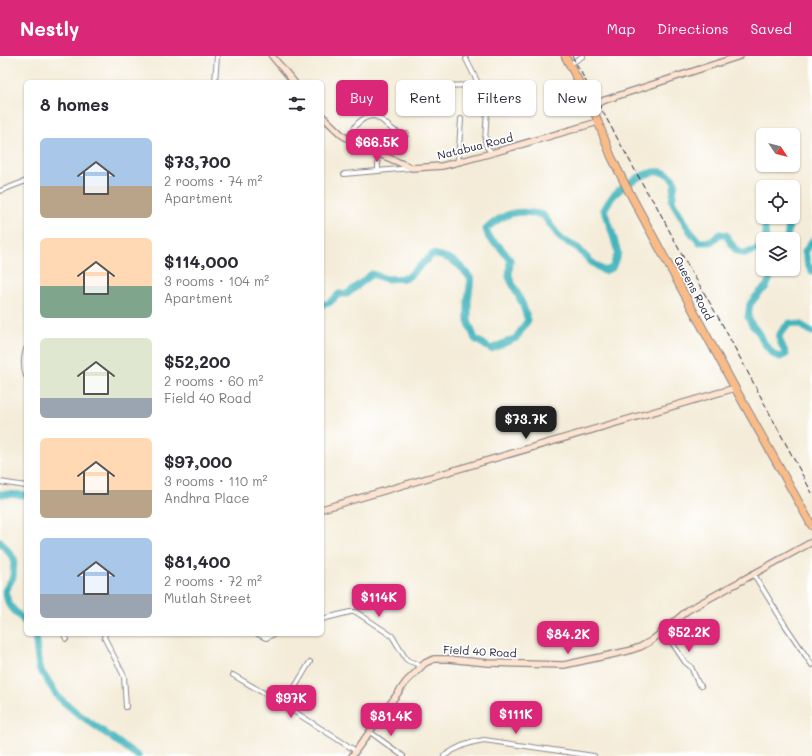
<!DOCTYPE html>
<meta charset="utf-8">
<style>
:root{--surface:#fff;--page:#f7f7f7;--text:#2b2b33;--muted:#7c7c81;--accent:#db2777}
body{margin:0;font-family:Mali,sans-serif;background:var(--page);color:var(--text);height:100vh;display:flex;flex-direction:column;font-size:15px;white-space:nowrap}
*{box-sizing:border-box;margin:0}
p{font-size:13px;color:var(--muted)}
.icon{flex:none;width:22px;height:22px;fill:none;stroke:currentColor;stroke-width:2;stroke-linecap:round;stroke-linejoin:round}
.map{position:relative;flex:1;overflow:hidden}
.side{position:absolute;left:24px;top:24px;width:300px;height:556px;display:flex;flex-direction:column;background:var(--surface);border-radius:6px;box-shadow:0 1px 3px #0004}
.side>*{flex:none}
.top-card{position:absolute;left:336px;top:24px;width:380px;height:36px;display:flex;gap:8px}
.needle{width:26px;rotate:125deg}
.controls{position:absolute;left:756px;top:72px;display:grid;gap:8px}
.controls a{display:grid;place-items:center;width:44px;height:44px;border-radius:6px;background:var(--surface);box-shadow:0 1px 3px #0004;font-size:20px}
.price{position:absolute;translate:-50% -34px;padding:0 9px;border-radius:8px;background:var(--accent);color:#fff;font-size:13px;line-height:26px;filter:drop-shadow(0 1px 2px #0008)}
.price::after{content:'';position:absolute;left:50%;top:24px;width:12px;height:9px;margin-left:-6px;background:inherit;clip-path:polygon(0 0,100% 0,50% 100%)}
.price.active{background:#222;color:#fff}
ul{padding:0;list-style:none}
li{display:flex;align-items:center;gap:12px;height:100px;padding:0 16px}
li span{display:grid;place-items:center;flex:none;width:112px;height:80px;border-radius:6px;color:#555}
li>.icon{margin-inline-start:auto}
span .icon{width:48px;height:48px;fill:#fffc;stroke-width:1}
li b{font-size:17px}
h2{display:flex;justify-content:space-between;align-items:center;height:48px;padding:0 16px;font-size:17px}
.pill{padding:0 14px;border-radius:6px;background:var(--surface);box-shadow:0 1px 3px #0004;font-size:14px;line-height:36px}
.pill.active{background:var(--accent);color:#fff}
header{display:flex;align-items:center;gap:24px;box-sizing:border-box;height:56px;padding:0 20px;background:var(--accent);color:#fff}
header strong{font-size:19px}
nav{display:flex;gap:22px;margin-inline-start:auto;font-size:14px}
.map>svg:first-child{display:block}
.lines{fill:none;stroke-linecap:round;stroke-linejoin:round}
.river{stroke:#45b5bd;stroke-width:7}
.street-casing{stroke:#8b878a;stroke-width:6}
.secondary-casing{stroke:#8b878a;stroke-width:8}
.highway-casing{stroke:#8b878a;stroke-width:9}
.street{stroke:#fff;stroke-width:4}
.secondary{stroke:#fde4d0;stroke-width:5.5}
.highway{stroke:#f9bc89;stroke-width:7}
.rail{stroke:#22223b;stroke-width:1;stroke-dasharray:6 3;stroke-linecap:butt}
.labels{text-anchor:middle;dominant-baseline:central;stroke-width:3.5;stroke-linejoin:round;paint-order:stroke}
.street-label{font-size:11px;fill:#22223b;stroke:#fff}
</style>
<header>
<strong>Nestly</strong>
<nav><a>Map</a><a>Directions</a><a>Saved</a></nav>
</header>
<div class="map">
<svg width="812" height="700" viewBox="0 0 812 700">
<rect width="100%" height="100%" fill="#fff"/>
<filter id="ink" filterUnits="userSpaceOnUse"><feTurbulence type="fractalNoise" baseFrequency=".025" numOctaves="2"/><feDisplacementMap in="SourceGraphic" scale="8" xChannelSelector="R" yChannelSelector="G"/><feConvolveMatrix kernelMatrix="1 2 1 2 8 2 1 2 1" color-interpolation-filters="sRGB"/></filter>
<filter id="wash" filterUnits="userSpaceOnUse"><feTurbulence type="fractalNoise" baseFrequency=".012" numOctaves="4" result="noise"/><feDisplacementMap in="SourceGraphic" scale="16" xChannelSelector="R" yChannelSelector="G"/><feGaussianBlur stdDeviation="0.9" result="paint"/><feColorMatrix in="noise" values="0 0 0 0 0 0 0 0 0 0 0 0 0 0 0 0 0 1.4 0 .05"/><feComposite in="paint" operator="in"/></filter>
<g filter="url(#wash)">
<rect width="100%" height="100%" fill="#f4ecd8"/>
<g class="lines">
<!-- river -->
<g class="river">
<polyline points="764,161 766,183"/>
<polyline points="787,183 790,161"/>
<polyline points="812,185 805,196 808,209 812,215"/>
<path d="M774,213L766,231L759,237L750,248L748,261L752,269L760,278L764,287L774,299L780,301L786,298C778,281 775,280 790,267L801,269L812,276"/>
<path d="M322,249L329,247L339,238H347L372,218L386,223L407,222L433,198C453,202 459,207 471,223L468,244V265L475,283L491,293L516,282L528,264L522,247L509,221L510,204L500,191L489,182L486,173C505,156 518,153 543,159L561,183L578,192L590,205L604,215L612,212L618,197L612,176L604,154C607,149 610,143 614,139C625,128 654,108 669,119C671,120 673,124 675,126L672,145L690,175L699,186H711L720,178L726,179C733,191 737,202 753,195C758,193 760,192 763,187"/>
<polyline points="0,438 26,439"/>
<polyline points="0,485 14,503 13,521 5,535 9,549 26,567"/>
<polyline points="35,578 39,612 58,641 77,657 138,700"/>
</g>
</g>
</g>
<g filter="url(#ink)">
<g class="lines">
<!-- street casing -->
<g class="street-casing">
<g id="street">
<polyline points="466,3 479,29 487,54 485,85 486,90 492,97"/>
<polyline points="570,8 583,0"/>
<polyline points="215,26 217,0"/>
<polyline points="435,30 479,29"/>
<path d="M356,87C353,79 351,74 358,67C381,46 386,80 407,78"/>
<polyline points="458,106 461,63"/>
<polyline points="378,107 378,115"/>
<polyline points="344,118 411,112"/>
<polyline points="0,135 26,125"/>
<path d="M26,293C23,303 23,311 26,320"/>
<polyline points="0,426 26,430"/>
<polyline points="753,517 785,569 812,609"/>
<path d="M322,563L350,556H356L392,580L406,603C410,607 416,606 420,610"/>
<polyline points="664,575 685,606 691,611 698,627 701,630"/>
<polyline points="64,578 66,583"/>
<polyline points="105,578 104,581 124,620 126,651"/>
<polyline points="258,578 266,582 274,578"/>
<polyline points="233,619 284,649 356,695"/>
<polyline points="284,649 310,606"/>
<polyline points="370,676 403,700"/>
<path d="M444,700C457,691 469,686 484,684L594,700"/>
</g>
</g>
<!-- secondary casing -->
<g class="secondary-casing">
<g id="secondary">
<polyline points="272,0 294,26"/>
<polyline points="592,50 605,44 740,0"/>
<polyline points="322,60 342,79 356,88 412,112 442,110 458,106 492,97 598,66"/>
<polyline points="322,453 735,332"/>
<polyline points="352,700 406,626 425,607 434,603 448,603 488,607 564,609 628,595 640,591 651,585 688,554 812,486"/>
</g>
</g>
<!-- highway casing -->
<g class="highway-casing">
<polyline id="highway" points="565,0 592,50 611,100 627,132 735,332 812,470"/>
</g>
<!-- street -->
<use href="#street" class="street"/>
<!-- secondary -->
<use href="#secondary" class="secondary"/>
<!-- highway -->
<use href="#highway" class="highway"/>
<!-- rail -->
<polyline class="rail" points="572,0 647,136 656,149 682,199 721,266 812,437"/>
</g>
</g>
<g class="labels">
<!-- street labels -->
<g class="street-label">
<text transform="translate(475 90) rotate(-14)">Natabua Road</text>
<text transform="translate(694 232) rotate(62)">Queens Road</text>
<text transform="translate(480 595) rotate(3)">Field 40 Road</text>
</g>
</g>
</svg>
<div class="controls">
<a><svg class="needle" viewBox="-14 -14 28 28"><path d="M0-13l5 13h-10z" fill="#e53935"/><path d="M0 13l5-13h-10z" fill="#7c7c81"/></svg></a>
<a><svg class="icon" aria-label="locate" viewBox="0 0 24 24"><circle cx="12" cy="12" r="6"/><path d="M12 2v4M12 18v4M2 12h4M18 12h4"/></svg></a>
<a><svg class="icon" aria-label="layers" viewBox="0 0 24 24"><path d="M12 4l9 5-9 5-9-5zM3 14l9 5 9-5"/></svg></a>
</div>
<b class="price" style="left:377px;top:107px">$66.5K</b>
<b class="price active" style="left:526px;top:384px">$73.7K</b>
<b class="price" style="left:379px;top:562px">$114K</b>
<b class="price" style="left:689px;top:597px">$52.2K</b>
<b class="price" style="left:568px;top:599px">$84.2K</b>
<b class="price" style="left:291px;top:663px">$97K</b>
<b class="price" style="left:516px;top:679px">$111K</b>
<b class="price" style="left:391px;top:681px">$81.4K</b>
<div class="top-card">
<a class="pill active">Buy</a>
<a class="pill">Rent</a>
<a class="pill">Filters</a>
<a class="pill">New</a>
</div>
<section class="side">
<h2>8 homes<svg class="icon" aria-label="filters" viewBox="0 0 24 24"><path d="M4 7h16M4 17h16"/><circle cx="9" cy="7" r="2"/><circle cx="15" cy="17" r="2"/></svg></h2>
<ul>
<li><span style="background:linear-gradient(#a9c7e8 60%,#b9a48a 0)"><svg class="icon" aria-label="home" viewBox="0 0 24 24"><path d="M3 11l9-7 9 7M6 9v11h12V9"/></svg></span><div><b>$73,700</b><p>2 rooms · 74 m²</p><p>Apartment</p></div></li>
<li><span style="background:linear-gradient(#ffd9b3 60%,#7fa58c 0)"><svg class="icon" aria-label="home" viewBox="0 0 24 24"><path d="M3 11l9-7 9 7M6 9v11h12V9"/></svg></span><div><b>$114,000</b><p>3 rooms · 104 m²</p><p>Apartment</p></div></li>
<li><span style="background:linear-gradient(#dfe7d0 75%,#9aa5b1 0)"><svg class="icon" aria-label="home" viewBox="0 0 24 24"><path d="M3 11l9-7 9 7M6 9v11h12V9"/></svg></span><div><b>$52,200</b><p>2 rooms · 60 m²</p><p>Field 40 Road</p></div></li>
<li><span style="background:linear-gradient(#ffd9b3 65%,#b9a48a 0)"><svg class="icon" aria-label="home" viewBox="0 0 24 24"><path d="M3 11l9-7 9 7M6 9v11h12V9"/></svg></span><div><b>$97,000</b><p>3 rooms · 110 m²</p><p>Andhra Place</p></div></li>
<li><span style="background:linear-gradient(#a9c7e8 70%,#9aa5b1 0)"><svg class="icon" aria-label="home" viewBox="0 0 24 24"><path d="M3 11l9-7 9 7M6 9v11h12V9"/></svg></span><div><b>$81,400</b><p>2 rooms · 72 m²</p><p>Mutlah Street</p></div></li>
</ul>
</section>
</div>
